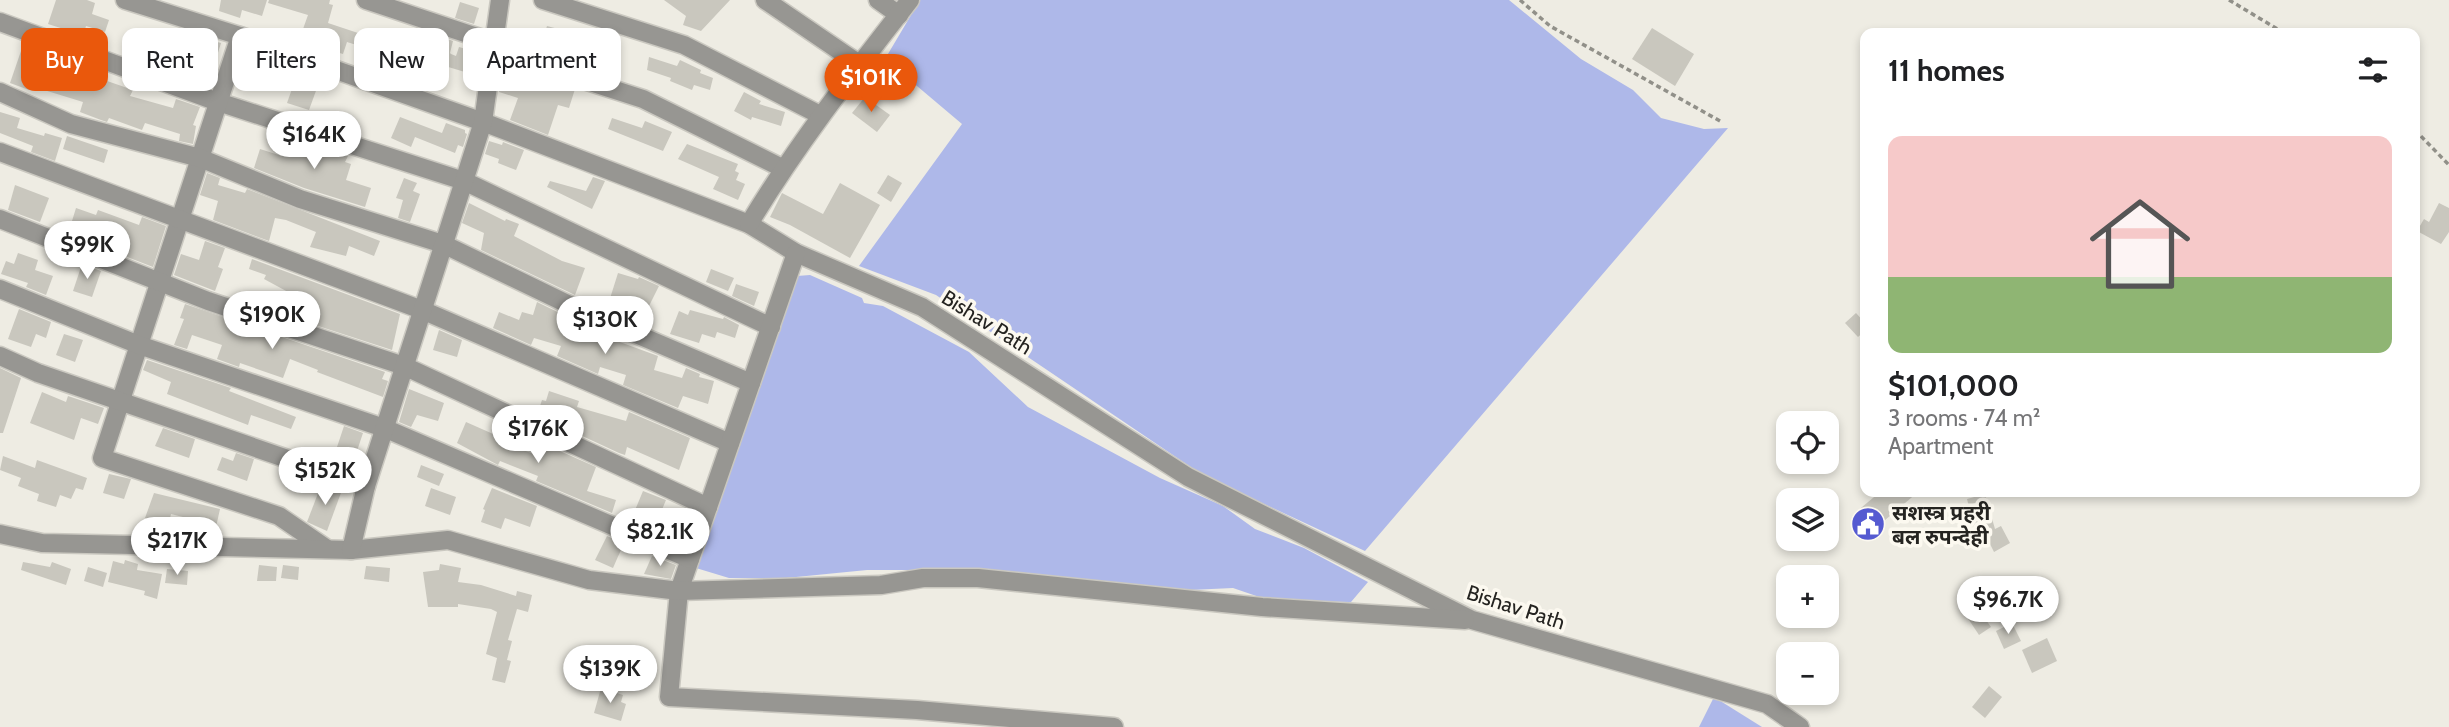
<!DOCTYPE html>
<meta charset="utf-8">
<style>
:root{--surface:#fff;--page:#f2f2f2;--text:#202124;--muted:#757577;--accent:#ea580c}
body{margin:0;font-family:Cabin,"Noto Sans Devanagari",sans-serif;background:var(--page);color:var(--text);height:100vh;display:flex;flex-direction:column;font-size:26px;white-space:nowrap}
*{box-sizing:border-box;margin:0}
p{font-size:23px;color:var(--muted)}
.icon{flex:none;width:38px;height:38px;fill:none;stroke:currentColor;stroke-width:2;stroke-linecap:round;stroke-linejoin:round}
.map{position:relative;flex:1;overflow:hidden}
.sheet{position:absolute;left:1860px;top:28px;width:560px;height:469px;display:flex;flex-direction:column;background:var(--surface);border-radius:14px;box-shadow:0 4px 10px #0003}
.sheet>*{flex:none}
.banner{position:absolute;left:21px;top:28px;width:665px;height:63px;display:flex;gap:14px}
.tools{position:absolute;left:1776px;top:411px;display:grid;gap:14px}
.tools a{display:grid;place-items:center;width:63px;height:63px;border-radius:14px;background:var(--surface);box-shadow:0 4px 10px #0003;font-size:35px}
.price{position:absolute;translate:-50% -60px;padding:0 16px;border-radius:24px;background:#fff;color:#222;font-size:23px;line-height:46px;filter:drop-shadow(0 2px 4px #0008)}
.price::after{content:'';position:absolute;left:50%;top:42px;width:21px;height:16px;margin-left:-10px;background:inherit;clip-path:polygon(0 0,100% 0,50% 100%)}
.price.active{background:var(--accent);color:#fff}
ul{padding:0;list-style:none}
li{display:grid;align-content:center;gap:14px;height:371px;padding:0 28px}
li span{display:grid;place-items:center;height:217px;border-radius:14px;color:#555}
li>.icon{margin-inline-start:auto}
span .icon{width:126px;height:126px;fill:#fffc;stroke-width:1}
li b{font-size:30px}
h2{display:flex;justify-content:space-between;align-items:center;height:84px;padding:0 28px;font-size:30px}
.chip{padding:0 24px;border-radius:14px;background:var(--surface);box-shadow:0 4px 10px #0003;font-size:24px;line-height:63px}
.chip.active{background:var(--accent);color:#fff}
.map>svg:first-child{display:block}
.green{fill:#aeb8e9}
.building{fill:#c9c7be}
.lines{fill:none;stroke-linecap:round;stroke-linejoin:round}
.minor-casing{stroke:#cac8c0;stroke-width:21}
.path{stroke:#919089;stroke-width:3.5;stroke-dasharray:5 3.5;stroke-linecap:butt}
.minor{stroke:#979692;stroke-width:18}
.labels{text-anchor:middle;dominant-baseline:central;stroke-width:7;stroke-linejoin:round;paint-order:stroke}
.street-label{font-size:21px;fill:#252421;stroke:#fcf9f0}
.poi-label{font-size:21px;font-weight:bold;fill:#252421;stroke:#fcf9f0;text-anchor:start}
</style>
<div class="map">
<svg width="2449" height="727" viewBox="0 0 2449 727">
<rect width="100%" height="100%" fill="#eeece3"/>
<!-- green -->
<g class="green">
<polygon points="920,0 1509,0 1581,59 1633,90 1661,118 1704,129 1728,128 1365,551 1204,476 936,295 859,266 962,124 885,59"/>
<polygon points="810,275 862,298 864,303 883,306 969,352 1028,407 1160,478 1223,506 1255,529 1304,548 1368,582 1351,602 1271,601 1233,588 1190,590 957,570 867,570 786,578 729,578 696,568 797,276"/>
<polygon points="1714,697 1762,727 1699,727"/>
</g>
<!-- building -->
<g class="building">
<polygon points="56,0 87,0 95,3 92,14 109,20 105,32 86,26 82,40 69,35 70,31 48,24"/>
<polygon points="221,0 267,0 262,16 242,10 240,18 219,11"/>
<polygon points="269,0 330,0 329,4 333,5 328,23 370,37 366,48 347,42 343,54 326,49 329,37 303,29 308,15 268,3"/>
<polygon points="664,0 730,0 701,31 683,25 686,16"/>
<polygon points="460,2 479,8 474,24 455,18"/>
<polygon points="547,26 581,35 604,45 596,72 538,53"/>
<polygon points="1652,28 1694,54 1675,86 1632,59"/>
<polygon points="139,30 161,38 156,51 134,43"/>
<polygon points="174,31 221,43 213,69 216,70 211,87 184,77 190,60 167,52"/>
<polygon points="442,37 453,41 450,53 451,54 456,56 459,47 477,52 474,63 479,66 478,76 445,66 438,87 426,82 433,62 410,53 415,41 438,48"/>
<polygon points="30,47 89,68 87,74 133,90 130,96 173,108 176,99 200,107 193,125 196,126 193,144 179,141 180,134 145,123 142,130 109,118 107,122 101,120 80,112 83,102 31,86 29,90 10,83 21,51 28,53"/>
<polygon points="649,57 677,66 680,60 701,70 700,73 713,78 710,90 694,85 692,90 670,81 671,78 647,70"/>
<polygon points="299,69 321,77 309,110 287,103"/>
<polygon points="502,69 530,78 531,75 575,89 569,108 558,105 548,135 510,120 518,98 499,92"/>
<polygon points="744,92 761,101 759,104 785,112 781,126 752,117 751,120 734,111"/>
<polygon points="865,97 890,115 877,132 852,113"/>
<polygon points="0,112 20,118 17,128 44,136 45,133 62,138 55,161 31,152 33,146 0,133"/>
<polygon points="400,117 442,133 446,123 465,130 465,133 467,134 463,147 458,145 455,153 415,137 411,147 391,138"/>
<polygon points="612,118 642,128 645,121 672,132 663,151 608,129"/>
<polygon points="67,136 108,150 104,163 63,149"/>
<polygon points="287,139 313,148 314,145 348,156 345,162 351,164 346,180 371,188 365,207 304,188 254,168 260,149 282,156"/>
<polygon points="489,141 502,145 503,142 524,150 516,170 498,163 499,159 485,154"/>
<polygon points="687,144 738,164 735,171 739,173 736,180 745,184 738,200 713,189 719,177 678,159"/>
<polygon points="207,173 220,178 218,185 245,193 247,189 380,241 374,256 349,246 346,256 310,247 316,232 286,220 275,218 269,241 213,220 218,201 200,195"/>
<polygon points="888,175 902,183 891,202 877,193"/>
<polygon points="593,177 605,181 592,209 547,187 550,181 586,191"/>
<polygon points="404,178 417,183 413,191 420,194 410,222 398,218 403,200 396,198"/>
<polygon points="840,183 880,205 850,258 790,225 770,217 782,193 823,214"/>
<polygon points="15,185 49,198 40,222 8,210"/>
<polygon points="469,203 505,221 506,219 519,224 514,236 562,261 585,268 575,295 481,250 484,233 462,223"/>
<polygon points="2439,203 2449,208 2449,232 2441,244 2417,231 2424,219 2429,222"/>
<polygon points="76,208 96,215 98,210 139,225 142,217 166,226 153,267 68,234"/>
<polygon points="205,241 225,248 218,267 223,269 215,291 174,275 181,254 199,260"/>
<polygon points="18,253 38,260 35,270 53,276 46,295 26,287 28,283 1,274 6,261 14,264"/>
<polygon points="252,259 400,314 392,350 312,324 314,317 284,307 288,292 264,279 266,275 249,269"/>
<polygon points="82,264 101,271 92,297 73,291"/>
<polygon points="711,269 734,278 728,291 706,282"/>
<polygon points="618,273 638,279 639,277 659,286 648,308 628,301 622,314 607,308"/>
<polygon points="736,284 759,292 754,306 732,296"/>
<polygon points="537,302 570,318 568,323 658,356 654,370 682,378 686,368 700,374 699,377 714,381 708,404 683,396 678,408 623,385 626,375 600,367 598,374 557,356 561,346 534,338 531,345 493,328 499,312 519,320 522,312 533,315"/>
<polygon points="185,304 385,372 382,379 388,381 383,397 317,372 318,370 290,359 283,378 240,363 239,367 217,359 222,345 192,335 187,349 174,345 184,319 180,318"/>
<polygon points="19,309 51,322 46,338 36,334 31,347 8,339"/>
<polygon points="690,310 723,319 724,317 739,325 735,338 717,332 715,338 702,334 699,343 670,334 679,311 688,315"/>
<polygon points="1856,313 1866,324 1866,330 1858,337 1845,323"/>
<polygon points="439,330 462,340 457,357 433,350"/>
<polygon points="64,334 83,340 75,362 56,355"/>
<polygon points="147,360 231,388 229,391 296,417 291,429 251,415 248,425 167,394 171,382 143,370"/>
<polygon points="0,368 21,378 3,433 0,433"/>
<polygon points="409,389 444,403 438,421 417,415 411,427 399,422"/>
<polygon points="549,391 579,401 577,407 626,421 629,412 690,438 679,470 627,447 625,455 619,453 537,415 542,400 546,401"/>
<polygon points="42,392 66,402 68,396 104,408 98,424 81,418 74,440 30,423"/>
<polygon points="466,422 509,441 508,444 541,457 544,444 596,467 587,491 616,500 612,513 536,481 538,476 500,461 498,465 457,443"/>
<polygon points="344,426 363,433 356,454 337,447"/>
<polygon points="163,428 195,439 189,458 155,446"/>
<polygon points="236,453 254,459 247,481 217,470 222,457 233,461"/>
<polygon points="3,456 35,468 37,460 87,478 83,490 76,488 71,499 60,495 56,507 37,501 39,494 18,486 21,478 0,470"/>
<polygon points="421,465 444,474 439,486 417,477"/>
<polygon points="109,474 131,479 124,499 103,493"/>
<polygon points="322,483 342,490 327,531 307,522"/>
<polygon points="431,488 456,497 450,515 425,506"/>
<polygon points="492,488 537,506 530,527 505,518 501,529 481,522 485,510 483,509"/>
<polygon points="643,491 666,500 656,524 633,515"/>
<polygon points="1880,492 1918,492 1871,532 1855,513"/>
<polygon points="154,493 220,509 214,536 196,535 199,521 171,514 168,527 145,518"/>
<polygon points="1985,494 1995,529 2001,526 2010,543 1994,552 1979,522 1973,523 1967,499"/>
<polygon points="665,516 690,524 683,544 660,534"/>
<polygon points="607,536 624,543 613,568 595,560"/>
<polygon points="652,556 676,565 671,579 644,574"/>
<polygon points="125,560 138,564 137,570 162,574 157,599 144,595 145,591 108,582 113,561 124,564"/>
<polygon points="23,562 50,567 52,562 71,569 66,585 21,570"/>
<polygon points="440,564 461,568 458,582 481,585 516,596 517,591 532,595 528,612 517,609 508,640 512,641 507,660 511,661 505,683 492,680 497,658 486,654 497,612 491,609 458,604 458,607 428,607 423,572 439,570"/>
<polygon points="259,565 277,567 276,581 257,581"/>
<polygon points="283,565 299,567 298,580 281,578"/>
<polygon points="366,566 390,568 389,582 364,579"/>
<polygon points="88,567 107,573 103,587 84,581"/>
<polygon points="167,569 188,571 187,585 165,583"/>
<polygon points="1976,606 1991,627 1979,635 1965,614"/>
<polygon points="2012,623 2021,641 2004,649 1996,631"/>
<polygon points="2047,638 2057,661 2032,673 2022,650"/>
<polygon points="606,667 619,672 614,687 601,683"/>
<polygon points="1989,686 2002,697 1985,718 1972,707"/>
<polygon points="601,688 623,695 621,702 626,704 621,721 594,713"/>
</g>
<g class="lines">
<!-- minor casing -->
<g class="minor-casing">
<g id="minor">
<polyline points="125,0 240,36 483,122 749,224 796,253 922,307 1188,477 1472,620 1767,704 1800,727"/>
<polyline points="366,0 495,43"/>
<polyline points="543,0 684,45 820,115"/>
<polyline points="765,0 859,64"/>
<polyline points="878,0 899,15"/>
<polyline points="0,22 218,102 464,181 771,327"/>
<polyline points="240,36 102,458 279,516 327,549"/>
<polyline points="494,51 643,99 782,168"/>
<polyline points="0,92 71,124 200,158 300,199 443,244 582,311 751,383"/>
<polyline points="0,152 422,310 730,443"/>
<polyline points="0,219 208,301 404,366 708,507"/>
<path d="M749,224C797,144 853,73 910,0"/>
<polyline points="796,253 679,591 669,697 917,710 1114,727"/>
<polyline points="0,289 139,345 384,428 690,559"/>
<polyline points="0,356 38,373 366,486"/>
<polyline points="0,534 42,543 351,550 448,540 589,580 679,591 881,585 923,578 978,578 1262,607 1465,620"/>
<polyline points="351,550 366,486 483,122 500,0"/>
</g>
</g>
<!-- path -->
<g class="path">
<polyline points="1520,0 1550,26 1720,121"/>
<polyline points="2229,0 2284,33"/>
<polyline points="2415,130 2449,165"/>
</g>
<!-- minor -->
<use href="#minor" class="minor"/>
</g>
<!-- icons -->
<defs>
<g id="civic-disc" transform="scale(1.75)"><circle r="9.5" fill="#555ad1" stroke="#fcf9f0"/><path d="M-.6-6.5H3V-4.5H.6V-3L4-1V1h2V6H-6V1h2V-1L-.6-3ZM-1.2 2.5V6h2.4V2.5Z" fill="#fff"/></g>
</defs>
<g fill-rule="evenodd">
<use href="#civic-disc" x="1868" y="524"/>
</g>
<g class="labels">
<!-- street labels -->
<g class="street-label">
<text transform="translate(987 322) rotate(32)">Bishav Path</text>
<text transform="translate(1516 607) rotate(18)">Bishav Path</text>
</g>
<!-- poi labels -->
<g class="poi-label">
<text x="1892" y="512">सशस्त्र प्रहरी<tspan x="1892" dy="24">बल रुपन्देही</tspan></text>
</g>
</g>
</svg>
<div class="tools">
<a><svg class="icon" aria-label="locate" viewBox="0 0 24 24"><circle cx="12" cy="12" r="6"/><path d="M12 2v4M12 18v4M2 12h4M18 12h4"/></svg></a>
<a><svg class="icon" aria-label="layers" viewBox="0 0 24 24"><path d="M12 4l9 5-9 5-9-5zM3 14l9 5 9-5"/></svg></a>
<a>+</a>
<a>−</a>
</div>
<b class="price active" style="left:871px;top:114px">$101K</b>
<b class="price" style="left:314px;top:171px">$164K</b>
<b class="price" style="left:87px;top:281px">$99K</b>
<b class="price" style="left:272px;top:351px">$190K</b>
<b class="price" style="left:605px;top:356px">$130K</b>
<b class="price" style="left:538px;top:465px">$176K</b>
<b class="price" style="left:325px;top:507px">$152K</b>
<b class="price" style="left:660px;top:568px">$82.1K</b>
<b class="price" style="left:177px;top:577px">$217K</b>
<b class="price" style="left:2008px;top:636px">$96.7K</b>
<b class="price" style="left:610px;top:705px">$139K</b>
<div class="banner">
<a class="chip active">Buy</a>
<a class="chip">Rent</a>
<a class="chip">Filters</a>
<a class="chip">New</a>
<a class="chip">Apartment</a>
</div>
<section class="sheet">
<h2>11 homes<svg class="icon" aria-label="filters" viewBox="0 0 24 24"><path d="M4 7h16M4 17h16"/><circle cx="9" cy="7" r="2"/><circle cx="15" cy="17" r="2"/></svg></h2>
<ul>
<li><span style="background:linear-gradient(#f6c9c9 65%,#8fb573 0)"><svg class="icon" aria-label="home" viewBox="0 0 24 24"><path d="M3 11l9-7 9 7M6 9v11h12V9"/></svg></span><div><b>$101,000</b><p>3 rooms · 74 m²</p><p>Apartment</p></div></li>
</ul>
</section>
</div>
